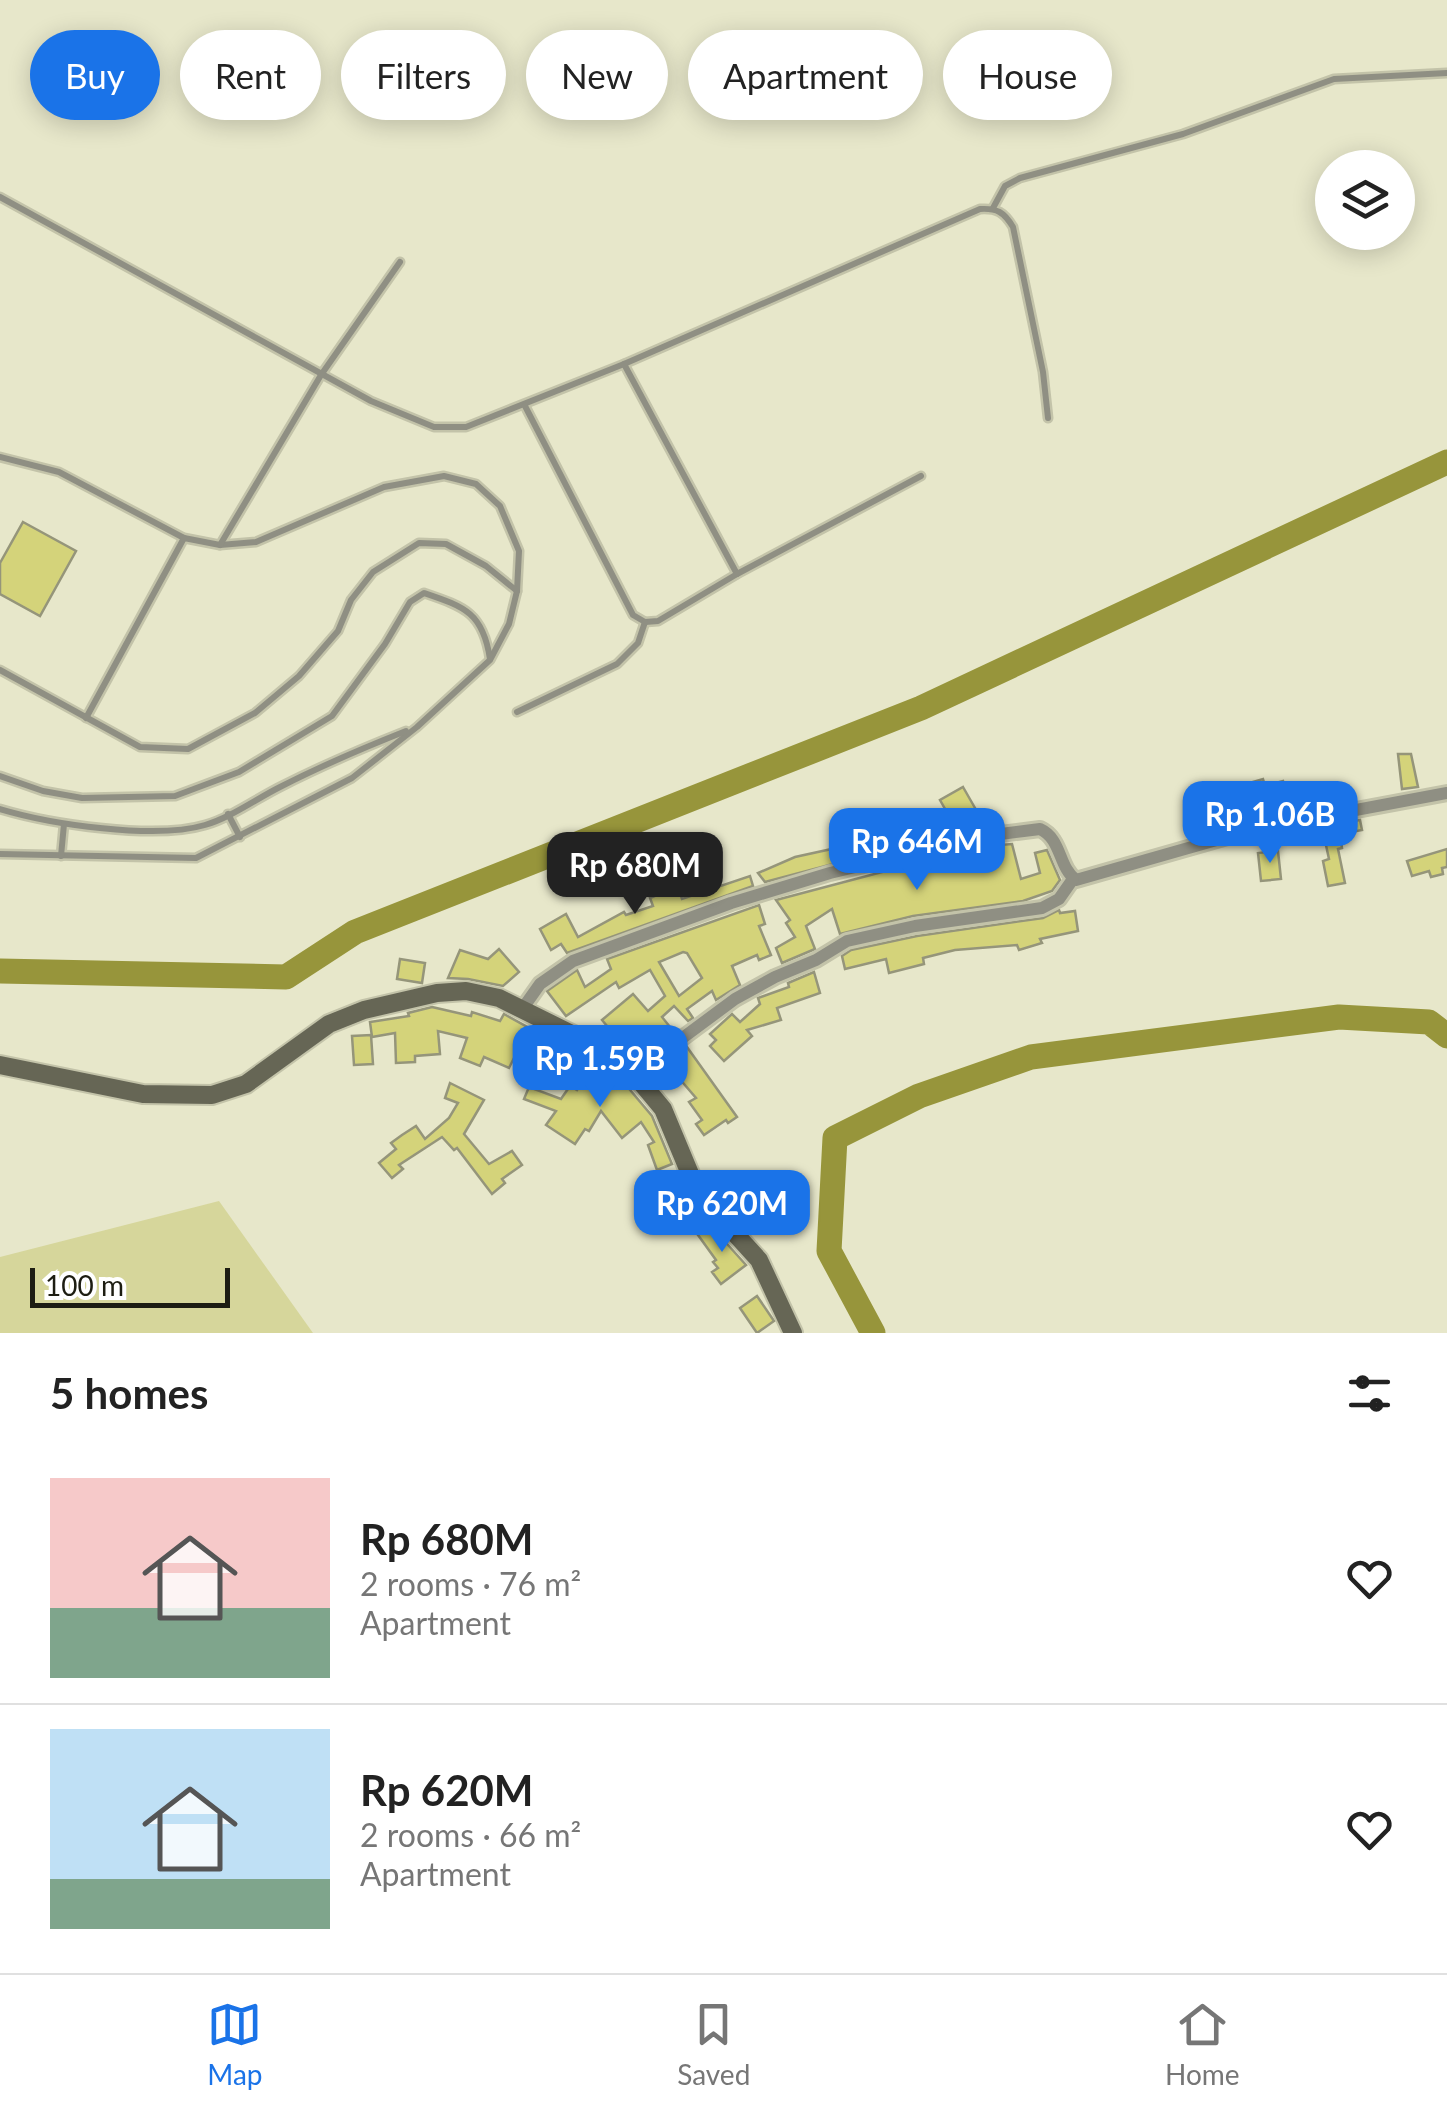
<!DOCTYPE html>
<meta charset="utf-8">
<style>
:root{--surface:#fff;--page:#f2f2f2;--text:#222;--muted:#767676;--line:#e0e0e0;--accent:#1a73e8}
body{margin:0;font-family:Lato,sans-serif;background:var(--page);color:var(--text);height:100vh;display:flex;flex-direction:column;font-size:38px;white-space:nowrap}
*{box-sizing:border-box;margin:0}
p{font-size:32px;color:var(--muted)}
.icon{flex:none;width:55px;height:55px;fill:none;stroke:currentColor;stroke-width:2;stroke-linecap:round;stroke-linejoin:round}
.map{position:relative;height:1333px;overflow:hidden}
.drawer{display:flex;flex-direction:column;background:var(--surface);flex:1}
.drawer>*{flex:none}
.hud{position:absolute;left:30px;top:30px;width:1388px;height:90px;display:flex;gap:20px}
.controls{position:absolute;left:1315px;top:150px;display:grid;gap:20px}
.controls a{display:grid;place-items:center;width:100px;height:100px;border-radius:50%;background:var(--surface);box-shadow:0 5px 25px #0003;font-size:50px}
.scale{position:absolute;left:30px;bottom:25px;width:200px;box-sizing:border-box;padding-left:10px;border:5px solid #1d1d12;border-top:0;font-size:28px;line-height:35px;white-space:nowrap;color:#1d1d12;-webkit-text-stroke:8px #fff;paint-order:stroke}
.price{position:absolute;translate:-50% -85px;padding:0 22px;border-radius:20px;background:var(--accent);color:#fff;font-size:32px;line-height:65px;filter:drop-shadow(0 2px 5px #0008)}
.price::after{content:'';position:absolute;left:50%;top:60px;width:30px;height:22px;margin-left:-15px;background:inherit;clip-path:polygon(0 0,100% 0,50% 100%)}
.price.current{background:#222;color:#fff}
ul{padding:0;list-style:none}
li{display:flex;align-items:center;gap:30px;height:250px;padding:0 50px}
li+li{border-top:2px solid var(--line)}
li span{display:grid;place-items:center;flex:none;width:280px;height:200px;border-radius:0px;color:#555}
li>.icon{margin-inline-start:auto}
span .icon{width:120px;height:120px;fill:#fffc;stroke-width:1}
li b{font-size:42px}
h2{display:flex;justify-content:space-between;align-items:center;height:120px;padding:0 50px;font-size:42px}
.chip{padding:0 35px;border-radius:45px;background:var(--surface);box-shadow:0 5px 25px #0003;font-size:35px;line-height:90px}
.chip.current{background:var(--accent);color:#fff}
.dock{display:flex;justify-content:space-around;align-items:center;height:140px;border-top:2px solid var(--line);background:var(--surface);font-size:28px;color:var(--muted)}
.dock a{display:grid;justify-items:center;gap:5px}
.dock .current{color:var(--accent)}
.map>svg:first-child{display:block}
.green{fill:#d6d69b}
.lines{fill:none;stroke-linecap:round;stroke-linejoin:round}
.river{stroke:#97953b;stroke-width:25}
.building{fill:#d4d37a;stroke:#95957a;stroke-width:2.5;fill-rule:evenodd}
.lane-casing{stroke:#c3c3a9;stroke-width:11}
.street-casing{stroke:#c3c3a9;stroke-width:18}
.secondary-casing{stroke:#c3c3a9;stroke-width:22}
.lane{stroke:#8f8f83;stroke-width:6}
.street{stroke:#8f8f83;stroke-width:12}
.secondary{stroke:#665;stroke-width:18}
</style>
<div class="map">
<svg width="1447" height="1333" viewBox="0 0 1447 1333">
<rect width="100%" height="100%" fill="#e7e7ca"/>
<!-- green -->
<polygon class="green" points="219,1201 313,1333 0,1333 0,1257"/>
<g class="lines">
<!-- river -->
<g class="river">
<polyline points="0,971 286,977 355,932 921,708 1447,462"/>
<polyline points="873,1333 829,1251 835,1138 919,1096 1031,1057 1339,1017 1429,1022 1447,1036"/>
</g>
</g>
<!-- building -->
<g class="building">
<polygon points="23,522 76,551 40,616 0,594 0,563"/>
<polygon points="1398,754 1411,754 1418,787 1402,789"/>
<polygon points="1263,779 1265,786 1283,781 1288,800 1270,804 1272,816 1259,818 1249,783"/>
<polygon points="963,787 979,815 956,828 940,800"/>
<polygon points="900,814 906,842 909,844 765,882 758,873 795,857 836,848 832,835 847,831 851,846 872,842 868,818"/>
<polygon points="1360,820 1362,830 1340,834 1342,848 1338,849 1345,883 1328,886 1323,861 1329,859 1322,827"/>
<polygon points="1012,844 1021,879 1040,873 1035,853 1047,850 1060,880 1052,891 1023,901 913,916 840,934 832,909 806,926 815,949 782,963 776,948 795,937 786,923 790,920 776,900 935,858 936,863 987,846"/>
<polygon points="1447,849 1447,867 1442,868 1443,874 1431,877 1429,871 1412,876 1407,861"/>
<polygon points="1278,851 1281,879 1261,881 1258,853"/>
<polygon points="750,876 753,886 567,953 561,944 551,950 540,929 566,914 578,937 624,912 626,915 653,906 650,898 664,892 678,887 682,899"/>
<path d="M759,905L765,924L759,926L771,955L759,960L757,955L732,966L740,985L716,1000L712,991L687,1009L693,1018L688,1021L674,1006L662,1017L674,1032L641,1056L636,1051L641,1046L627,1029L613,1041L603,1030L607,1026L602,1020L633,994L648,1011L665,996L650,970L619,988L616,982L566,1016L547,991L577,970L585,987L611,969L607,959ZM683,952L687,953L702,978L679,996L659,962Z"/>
<polygon points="1059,910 1060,913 1075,911 1078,931 1040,939 1042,943 1019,950 1017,945 955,950 923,958 924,964 889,973 886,959 845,969 842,956 851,950 917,936 1043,918"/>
<polygon points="499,949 519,972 503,986 468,979 448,978 460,950 488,959"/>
<polygon points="400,959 425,963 422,983 397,979"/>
<polygon points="814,972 820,993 777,1008 781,1020 747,1030 752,1036 724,1061 710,1046 716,1040 710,1034 732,1014 740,1022 760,1004 758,998 789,987 788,983"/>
<polygon points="432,1007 471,1016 472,1012 500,1021 504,1014 540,1034 532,1047 522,1042 509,1068 484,1057 480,1066 460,1058 467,1038 438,1031 440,1054 415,1056 415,1062 396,1063 395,1033 372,1037 370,1022 409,1016 408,1013"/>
<polygon points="371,1035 373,1064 354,1065 352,1036"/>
<polygon points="687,1047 737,1117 728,1123 726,1120 704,1135 696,1124 702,1120 689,1102 696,1098 678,1077 668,1086 655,1071"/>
<polygon points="595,1062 618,1080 620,1078 652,1116 672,1164 657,1170 648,1145 654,1142 641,1122 622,1138 601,1111 589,1131 585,1129 575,1144 546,1125 556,1111 524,1099 529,1087 561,1099 570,1086 577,1090"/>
<polygon points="450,1083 484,1100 464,1134 489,1164 512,1151 522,1165 502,1179 505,1183 492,1194 457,1148 454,1150 442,1137 399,1165 403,1169 392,1178 379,1163 396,1149 391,1143 402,1135 416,1126 425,1139 449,1118 458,1103 445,1098"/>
<polygon points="711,1226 746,1265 721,1284 712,1272 718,1268 713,1262 716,1260 698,1235"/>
<polygon points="757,1296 774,1321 757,1333 740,1308"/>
</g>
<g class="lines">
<!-- lane casing -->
<g class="lane-casing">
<g id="lane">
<path d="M0,197L371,401L434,427H466L624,364L980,209C997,208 1004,212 1013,227L1043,372L1048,418"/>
<polyline points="993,208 1005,186 1020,178 1183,134 1334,79 1447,73"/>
<polyline points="624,364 737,574"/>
<polyline points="525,406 633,615 645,622 658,621 737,574 921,476"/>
<polyline points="0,457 59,472 184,538 220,545 256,542 384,487 444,476 476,484 500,506 519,551 517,591 509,624 490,660 417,727 352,778 196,858 0,854"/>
<polyline points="220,545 321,375 400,262"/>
<polyline points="0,670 140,747 188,749 255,713 299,676 338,631 351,600 373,572 419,543 446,544 486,566 517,591"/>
<polyline points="517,712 617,664 638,643 645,622"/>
<polyline points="86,718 184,538"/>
<path d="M0,776L43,791L82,798L175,796L239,772L332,716L385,644L410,602L424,593C465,607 483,613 490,659"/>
<path d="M0,809C50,824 155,840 205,825C230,818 256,799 280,787C321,766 363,748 406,731"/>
<polyline points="228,814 240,837"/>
<polyline points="61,856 64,824"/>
</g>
</g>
<!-- street casing -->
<g class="street-casing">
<g id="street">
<path d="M523,1008L540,984L573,961L731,903L830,873L985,836L1040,829C1062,839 1058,867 1076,880L1255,829L1447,793"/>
<polyline points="634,1074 735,999 775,977 816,960 847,941 915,926 1042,908 1059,899 1073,879"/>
</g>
</g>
<!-- secondary casing -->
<g class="secondary-casing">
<polyline id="secondary" points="0,1065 143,1094 212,1095 246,1084 329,1024 364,1010 437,993 466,991 499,998 614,1055 634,1074 663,1109 698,1193 759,1260 793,1333"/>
</g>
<!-- lane -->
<use href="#lane" class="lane"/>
<!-- street -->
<use href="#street" class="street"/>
<!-- secondary -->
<use href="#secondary" class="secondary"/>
</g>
</svg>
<div class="controls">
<a><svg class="icon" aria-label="layers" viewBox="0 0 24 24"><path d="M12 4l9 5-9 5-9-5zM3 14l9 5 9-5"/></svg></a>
</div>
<div class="scale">100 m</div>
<b class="price" style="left:1270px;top:866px">Rp 1.06B</b>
<b class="price" style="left:917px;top:893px">Rp 646M</b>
<b class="price current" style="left:635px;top:917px">Rp 680M</b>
<b class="price" style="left:600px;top:1110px">Rp 1.59B</b>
<b class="price" style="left:722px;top:1255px">Rp 620M</b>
<div class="hud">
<a class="chip current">Buy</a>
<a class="chip">Rent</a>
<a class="chip">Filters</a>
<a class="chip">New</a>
<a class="chip">Apartment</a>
<a class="chip">House</a>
</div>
</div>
<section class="drawer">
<h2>5 homes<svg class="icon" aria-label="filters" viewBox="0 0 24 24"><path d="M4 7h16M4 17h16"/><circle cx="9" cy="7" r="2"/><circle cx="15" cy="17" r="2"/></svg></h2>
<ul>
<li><span style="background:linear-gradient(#f6c9c9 65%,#7fa58c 0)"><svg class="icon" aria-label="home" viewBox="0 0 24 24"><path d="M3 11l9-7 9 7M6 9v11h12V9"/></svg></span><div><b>Rp 680M</b><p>2 rooms · 76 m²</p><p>Apartment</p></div><svg class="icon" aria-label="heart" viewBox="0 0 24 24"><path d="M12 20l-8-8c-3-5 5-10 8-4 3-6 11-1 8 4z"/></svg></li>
<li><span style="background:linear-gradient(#bfe0f5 75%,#7fa58c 0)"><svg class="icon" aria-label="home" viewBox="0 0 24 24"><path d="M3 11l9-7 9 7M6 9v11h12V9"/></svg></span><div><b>Rp 620M</b><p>2 rooms · 66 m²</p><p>Apartment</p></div><svg class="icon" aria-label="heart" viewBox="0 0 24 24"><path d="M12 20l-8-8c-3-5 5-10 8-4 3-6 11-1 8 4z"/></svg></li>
</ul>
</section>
<nav class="dock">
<a class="current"><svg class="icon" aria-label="map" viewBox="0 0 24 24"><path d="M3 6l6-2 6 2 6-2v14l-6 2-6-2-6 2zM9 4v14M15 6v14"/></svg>Map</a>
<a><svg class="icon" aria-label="saved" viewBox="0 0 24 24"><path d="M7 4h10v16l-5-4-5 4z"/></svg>Saved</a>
<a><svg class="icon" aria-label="home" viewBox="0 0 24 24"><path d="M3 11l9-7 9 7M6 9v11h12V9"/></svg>Home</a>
</nav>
